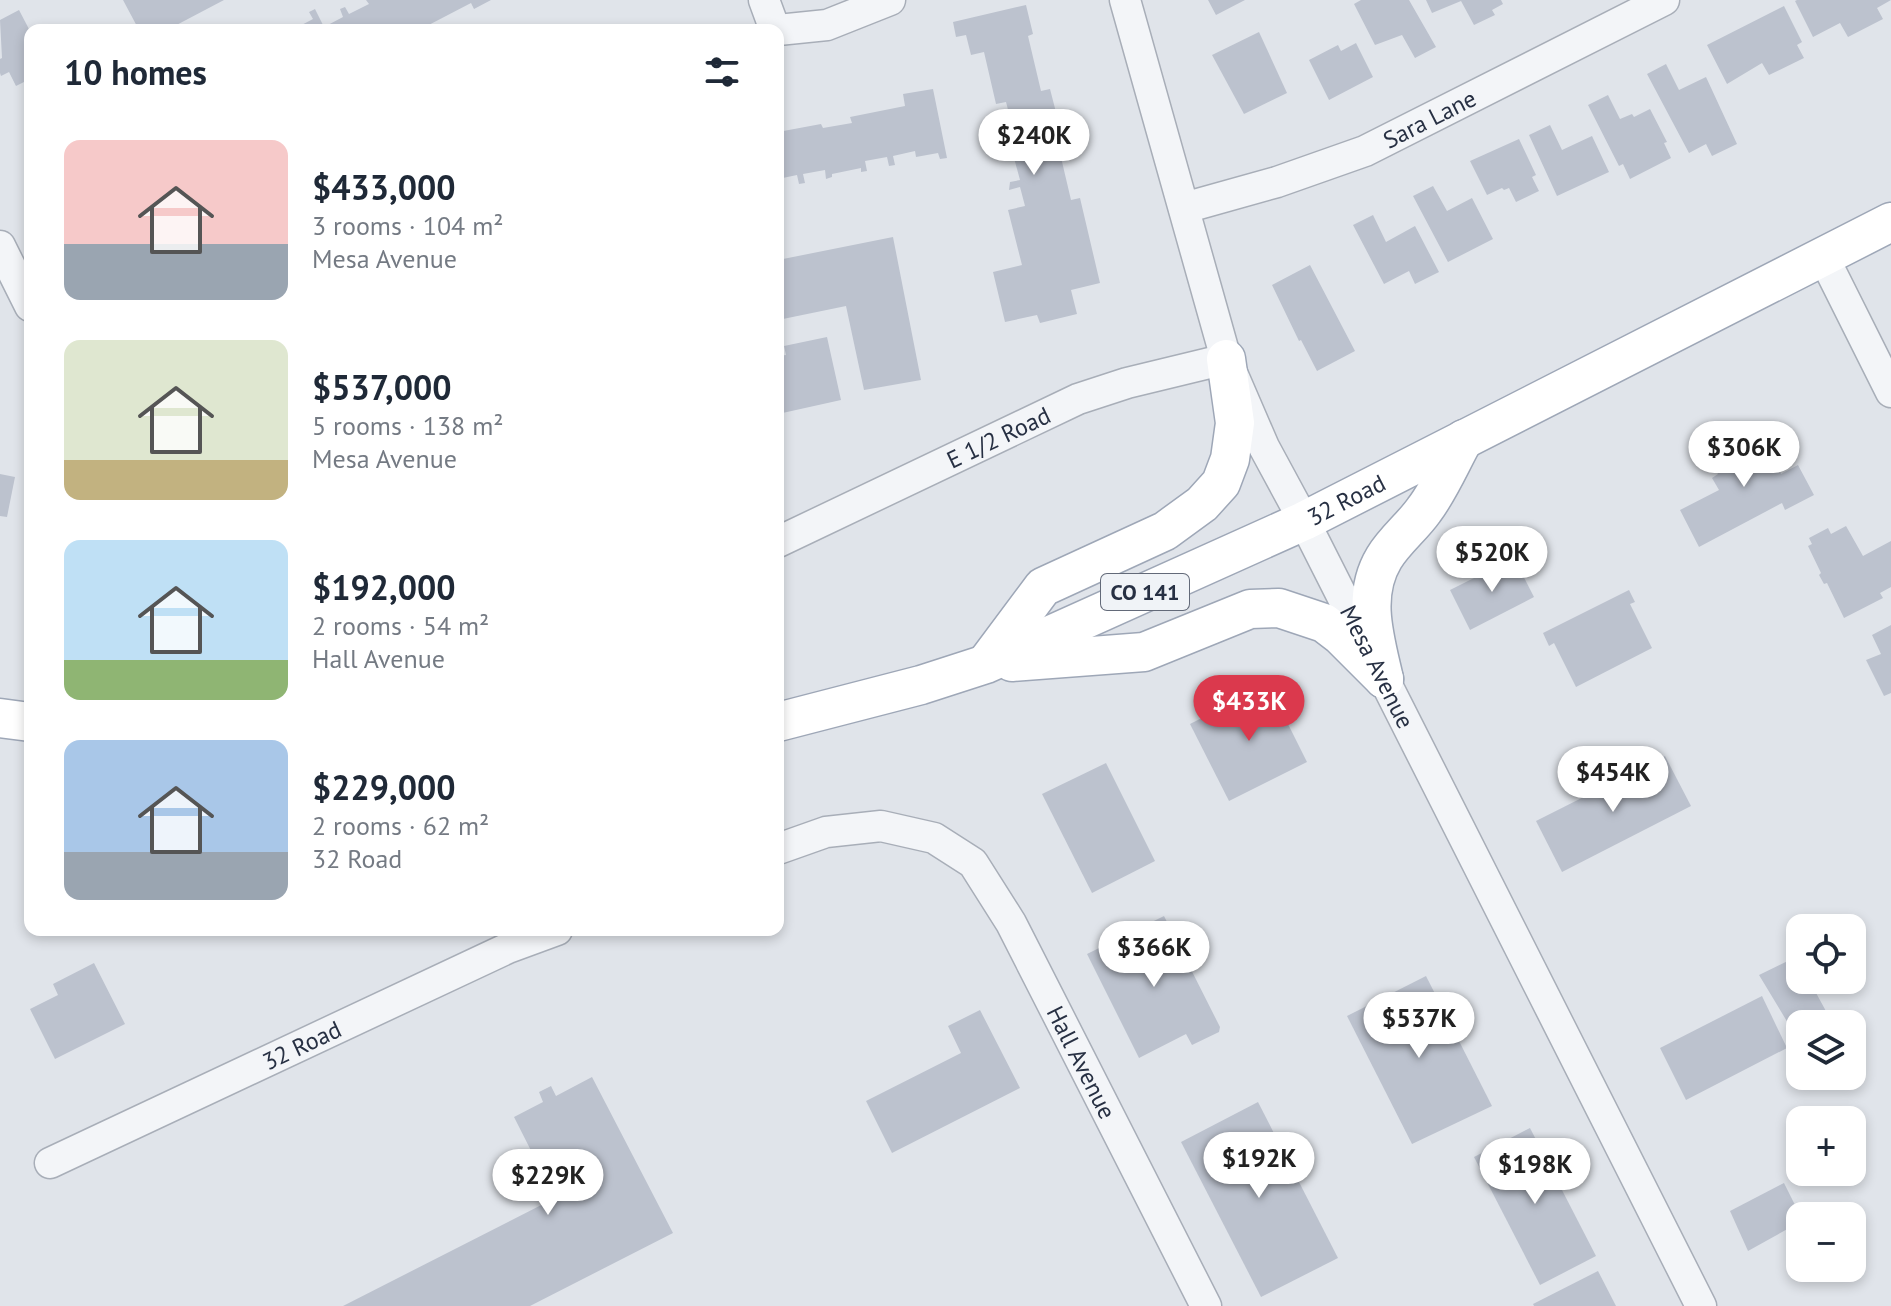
<!DOCTYPE html>
<meta charset="utf-8">
<style>
:root{--surface:#fff;--page:#f2f2f3;--text:#1f2937;--muted:#747a83;--accent:#db394d}
body{margin:0;font-family:"PT Sans",sans-serif;background:var(--page);color:var(--text);height:100vh;display:flex;flex-direction:column;font-size:30px;white-space:nowrap}
*{box-sizing:border-box;margin:0}
p{font-size:26px;color:var(--muted)}
.icon{flex:none;width:44px;height:44px;fill:none;stroke:currentColor;stroke-width:2;stroke-linecap:round;stroke-linejoin:round}
.map{position:relative;flex:1;overflow:hidden}
.drawer{position:absolute;left:24px;top:24px;width:760px;height:912px;display:flex;flex-direction:column;background:var(--surface);border-radius:16px;box-shadow:0 4px 12px #0003}
.drawer>*{flex:none}
.tools{position:absolute;left:1786px;top:914px;display:grid;gap:16px}
.tools a{display:grid;place-items:center;width:80px;height:80px;border-radius:16px;background:var(--surface);box-shadow:0 4px 12px #0003;font-size:40px}
.price{position:absolute;translate:-50% -68px;padding:0 18px;border-radius:28px;background:#fff;color:#222;font-size:26px;line-height:52px;filter:drop-shadow(0 2px 4px #0008)}
.price::after{content:'';position:absolute;left:50%;top:48px;width:24px;height:18px;margin-left:-12px;background:inherit;clip-path:polygon(0 0,100% 0,50% 100%)}
.price.on{background:var(--accent);color:#fff}
ul{padding:0;list-style:none}
li{display:flex;align-items:center;gap:24px;height:200px;padding:0 40px}
li span{display:grid;place-items:center;flex:none;width:224px;height:160px;border-radius:16px;color:#555}
li>.icon{margin-inline-start:auto}
span .icon{width:96px;height:96px;fill:#fffc;stroke-width:1}
li b{font-size:34px}
h2{display:flex;justify-content:space-between;align-items:center;height:96px;padding:0 40px;font-size:34px}
.map>svg:first-child{display:block}
.building{fill:#bcc2ce}
.lines{fill:none;stroke-linecap:round;stroke-linejoin:round}
.minor-casing{stroke:#a8aeb8;stroke-width:33}
.major-casing{stroke:#9ea7b7;stroke-width:41}
.minor{stroke:#f3f5f8;stroke-width:30}
.major{stroke:#fff;stroke-width:38}
.labels{text-anchor:middle;dominant-baseline:central;stroke-width:6;stroke-linejoin:round;paint-order:stroke}
.shield{fill:#f0f3f7;stroke:#636a79;stroke-width:2}
.shield-label{font-size:22px;font-weight:bold;fill:#273043}
.street-label{font-size:24px;fill:#273043;stroke:#f0f3f7}
</style>
<div class="map">
<svg width="1891" height="1306" viewBox="0 0 1891 1306">
<rect width="100%" height="100%" fill="#e0e4ea"/>
<!-- building -->
<g class="building">
<polygon points="123,0 224,0 167,30 164,25 154,30 139,30"/>
<polygon points="366,0 491,0 474,9 471,3 421,29 419,25 408,30 292,30 313,19 309,12 315,9 324,27 343,17 340,9 345,7 349,14 369,4"/>
<polygon points="1208,0 1245,0 1216,15"/>
<polygon points="1361,0 1409,0 1436,47 1415,58 1402,35 1375,45 1354,4"/>
<polygon points="1426,0 1501,0 1503,4 1492,10 1495,15 1474,25 1461,1 1432,13"/>
<polygon points="1797,0 1891,0 1877,8 1883,19 1848,37 1840,23 1813,37 1795,1"/>
<polygon points="1026,5 1033,34 1028,36 1041,91 1050,89 1065,147 1059,149 1071,200 1080,198 1100,283 1071,290 1077,314 1040,323 1037,315 1005,322 993,272 1022,265 1008,210 1025,206 1020,187 1009,190 1010,182 1020,180 1014,158 1021,157 1015,132 1005,135 1003,127 1012,125 1006,102 996,104 984,52 971,55 966,35 956,37 953,22"/>
<polygon points="1784,6 1802,42 1797,45 1804,58 1769,75 1762,63 1727,84 1707,45"/>
<polygon points="19,10 30,31 30,79 16,86 9,72 1,76 0,73 0,59 2,58 0,20"/>
<polygon points="1259,32 1287,93 1244,114 1212,55"/>
<polygon points="1356,43 1373,77 1329,100 1309,60 1338,45 1341,51"/>
<polygon points="1666,64 1679,90 1706,77 1737,144 1712,156 1706,144 1689,153 1647,74"/>
<polygon points="933,89 947,158 940,159 938,153 916,157 915,151 893,156 895,165 889,166 887,157 865,161 867,171 861,172 861,168 832,174 832,177 826,179 825,170 803,174 805,183 799,184 797,175 778,179 778,132 821,124 823,128 852,123 850,117 905,106 903,94"/>
<polygon points="1608,95 1620,119 1632,114 1634,117 1650,109 1667,142 1664,143 1671,158 1630,179 1623,164 1619,166 1588,105"/>
<polygon points="1550,125 1562,150 1592,136 1609,172 1557,196 1529,135"/>
<polygon points="1519,139 1536,175 1532,177 1539,191 1516,202 1509,188 1504,190 1502,188 1487,195 1470,161"/>
<polygon points="1433,186 1447,211 1472,198 1493,239 1448,262 1413,196"/>
<polygon points="1373,215 1386,242 1415,226 1439,272 1415,284 1409,271 1384,284 1353,225"/>
<polygon points="893,237 921,380 864,390 846,306 778,320 778,260"/>
<polygon points="1310,265 1355,351 1317,371 1301,340 1299,341 1272,285"/>
<polygon points="827,337 841,400 778,414 778,356 786,355 784,346"/>
<polygon points="1758,429 1781,474 1798,465 1814,495 1785,510 1782,503 1699,547 1680,510 1719,490 1712,478 1718,474 1708,456"/>
<polygon points="0,474 15,477 7,517 0,516"/>
<polygon points="1846,526 1863,556 1891,541 1891,587 1880,593 1883,598 1844,618 1827,583 1824,584 1819,575 1821,573 1808,546 1812,544 1809,538 1828,528 1831,534"/>
<polygon points="1514,558 1534,597 1470,630 1450,590"/>
<polygon points="1629,590 1635,602 1630,604 1652,648 1576,687 1554,643 1549,646 1543,633"/>
<polygon points="1891,625 1891,693 1884,696 1866,660 1881,654 1872,635"/>
<polygon points="1268,684 1307,762 1229,801 1190,724"/>
<polygon points="1665,756 1691,806 1562,872 1536,821"/>
<polygon points="1106,763 1155,861 1092,893 1042,794"/>
<polygon points="1164,916 1220,1027 1219,1032 1192,1045 1186,1034 1139,1058 1087,954"/>
<polygon points="1796,957 1800,964 1800,980 1809,980 1833,1024 1800,1024 1800,1043 1759,975"/>
<polygon points="94,963 125,1024 55,1059 30,1009 58,995 53,984"/>
<polygon points="1426,976 1492,1106 1412,1144 1347,1016"/>
<polygon points="1762,996 1787,1048 1686,1100 1660,1048"/>
<polygon points="980,1010 1020,1088 892,1153 866,1101 961,1053 948,1026"/>
<polygon points="592,1077 673,1233 530,1306 343,1306 555,1198 514,1117 543,1102 539,1092 551,1086 556,1096"/>
<polygon points="1258,1102 1338,1258 1261,1297 1181,1142"/>
<polygon points="1530,1128 1596,1256 1540,1285 1474,1157"/>
<polygon points="1784,1183 1800,1215 1800,1222 1748,1251 1730,1211"/>
<polygon points="1598,1271 1616,1306 1534,1306 1533,1304"/>
</g>
<g class="lines">
<!-- minor casing -->
<g class="minor-casing">
<g id="minor">
<polyline points="764,0 775,30"/>
<path id="s1" d="M1125,0L1226,359L1264,447L1304,521L1701,1306"/>
<polyline points="778,30 827,25 890,0"/>
<path id="s2" d="M1184,208L1277,182L1365,151L1664,0"/>
<polyline points="0,246 30,306"/>
<polyline points="1823,256 1891,392"/>
<path id="s3" d="M778,542L1078,399L1127,383L1226,359"/>
<path id="s4" d="M778,849L826,832L881,826L934,838L973,863L1011,923L1206,1306"/>
<path id="s5" d="M50,1163L508,948L557,930"/>
</g>
</g>
<!-- major casing -->
<g class="major-casing">
<g id="major">
<polyline points="987,662 1043,587 1165,531 1202,504 1221,483 1230,459 1235,423 1226,359"/>
<polyline points="1012,662 1144,652 1250,609 1279,608 1324,623 1341,636 1384,679"/>
<path d="M1384,679C1375,639 1361,596 1384,558C1395,540 1412,527 1424,510C1440,489 1451,462 1464,439"/>
<polyline points="0,718 30,722"/>
<path id="s6" d="M778,722L921,685L986,664L1304,521L1891,222"/>
</g>
</g>
<!-- minor -->
<use href="#minor" class="minor"/>
<!-- major -->
<use href="#major" class="major"/>
</g>
<g class="labels">
<!-- shield labels -->
<rect class="shield" x="1101" y="574" width="88" height="36" rx="6"/>
<g class="shield-label">
<text x="1145" y="592">CO 141</text>
</g>
<!-- street labels -->
<g class="street-label">
<text stroke="none"><textPath href="#s2" startOffset="262">Sara Lane</textPath></text>
<text stroke="none"><textPath href="#s3" startOffset="244">E 1/2 Road</textPath></text>
<text stroke="none"><textPath href="#s6" startOffset="612">32 Road</textPath></text>
<text stroke="none"><textPath href="#s1" startOffset="716">Mesa Avenue</textPath></text>
<text stroke="none"><textPath href="#s5" startOffset="278">32 Road</textPath></text>
<text stroke="none"><textPath href="#s4" startOffset="434">Hall Avenue</textPath></text>
</g>
</g>
</svg>
<div class="tools">
<a><svg class="icon" aria-label="locate" viewBox="0 0 24 24"><circle cx="12" cy="12" r="6"/><path d="M12 2v4M12 18v4M2 12h4M18 12h4"/></svg></a>
<a><svg class="icon" aria-label="layers" viewBox="0 0 24 24"><path d="M12 4l9 5-9 5-9-5zM3 14l9 5 9-5"/></svg></a>
<a>+</a>
<a>−</a>
</div>
<b class="price" style="left:1034px;top:177px">$240K</b>
<b class="price" style="left:1744px;top:489px">$306K</b>
<b class="price" style="left:1492px;top:594px">$520K</b>
<b class="price on" style="left:1249px;top:743px">$433K</b>
<b class="price" style="left:1613px;top:814px">$454K</b>
<b class="price" style="left:1154px;top:989px">$366K</b>
<b class="price" style="left:1419px;top:1060px">$537K</b>
<b class="price" style="left:1259px;top:1200px">$192K</b>
<b class="price" style="left:1535px;top:1206px">$198K</b>
<b class="price" style="left:548px;top:1217px">$229K</b>
<section class="drawer">
<h2>10 homes<svg class="icon" aria-label="filters" viewBox="0 0 24 24"><path d="M4 7h16M4 17h16"/><circle cx="9" cy="7" r="2"/><circle cx="15" cy="17" r="2"/></svg></h2>
<ul>
<li><span style="background:linear-gradient(#f6c9c9 65%,#9aa5b1 0)"><svg class="icon" aria-label="home" viewBox="0 0 24 24"><path d="M3 11l9-7 9 7M6 9v11h12V9"/></svg></span><div><b>$433,000</b><p>3 rooms · 104 m²</p><p>Mesa Avenue</p></div></li>
<li><span style="background:linear-gradient(#dfe7d0 75%,#c2b280 0)"><svg class="icon" aria-label="home" viewBox="0 0 24 24"><path d="M3 11l9-7 9 7M6 9v11h12V9"/></svg></span><div><b>$537,000</b><p>5 rooms · 138 m²</p><p>Mesa Avenue</p></div></li>
<li><span style="background:linear-gradient(#bfe0f5 75%,#8fb573 0)"><svg class="icon" aria-label="home" viewBox="0 0 24 24"><path d="M3 11l9-7 9 7M6 9v11h12V9"/></svg></span><div><b>$192,000</b><p>2 rooms · 54 m²</p><p>Hall Avenue</p></div></li>
<li><span style="background:linear-gradient(#a9c7e8 70%,#9aa5b1 0)"><svg class="icon" aria-label="home" viewBox="0 0 24 24"><path d="M3 11l9-7 9 7M6 9v11h12V9"/></svg></span><div><b>$229,000</b><p>2 rooms · 62 m²</p><p>32 Road</p></div></li>
</ul>
</section>
</div>
